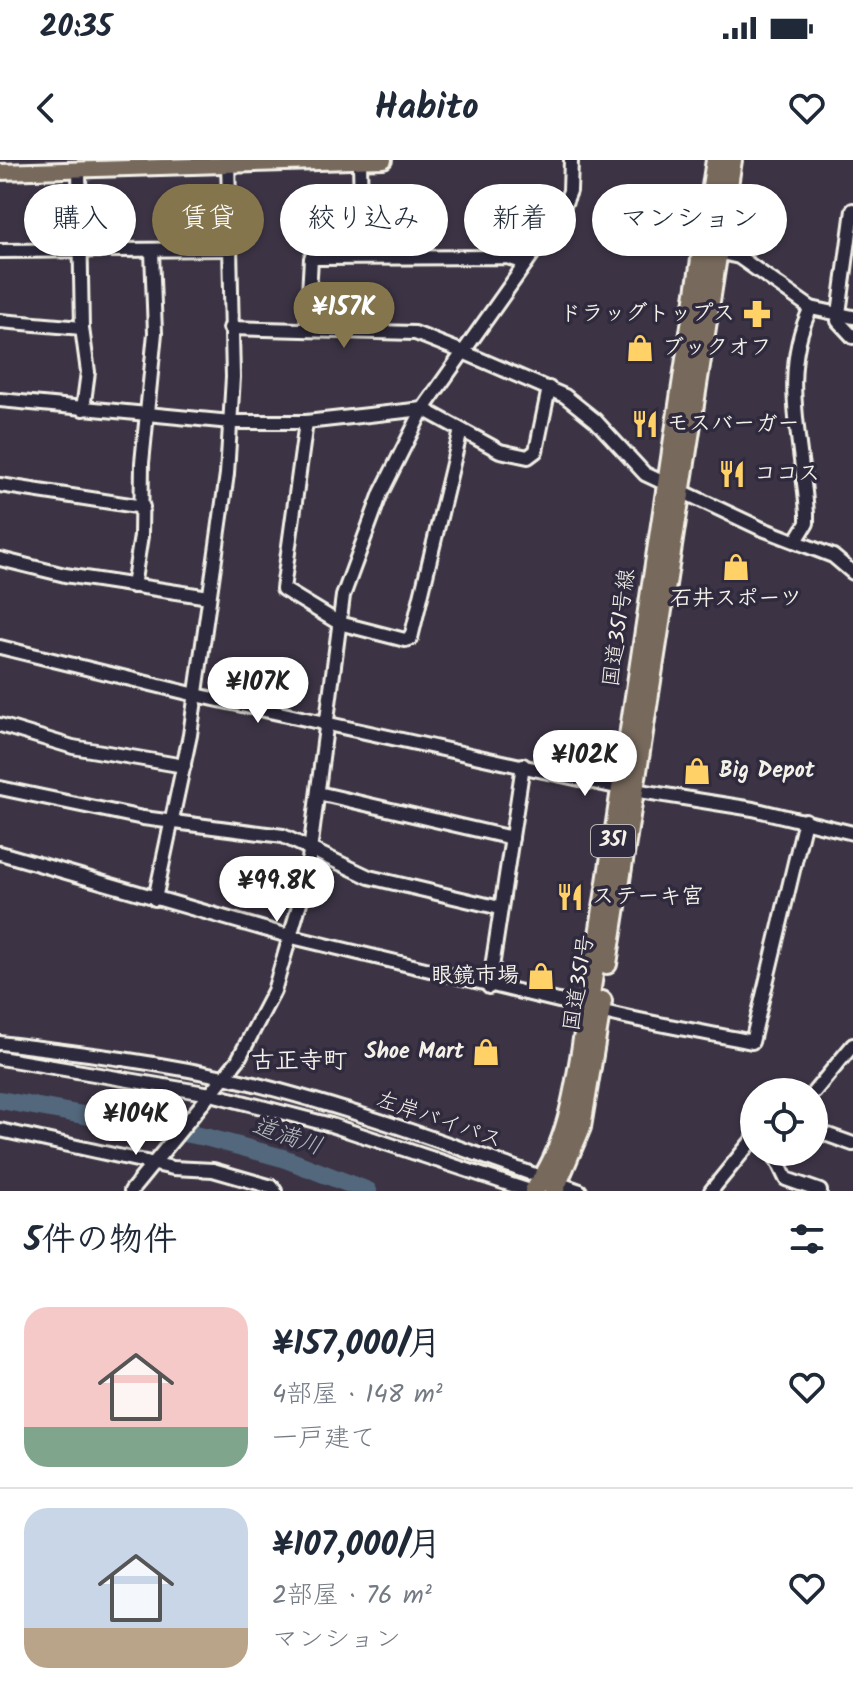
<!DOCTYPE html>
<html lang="ja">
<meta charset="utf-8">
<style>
:root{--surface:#fff;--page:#f6f6f7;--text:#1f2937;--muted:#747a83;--line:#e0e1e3;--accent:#84754c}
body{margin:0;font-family:Kalam,"Klee One",sans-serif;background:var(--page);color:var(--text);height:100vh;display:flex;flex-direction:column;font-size:30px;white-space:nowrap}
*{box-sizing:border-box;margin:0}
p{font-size:26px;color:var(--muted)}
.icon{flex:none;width:44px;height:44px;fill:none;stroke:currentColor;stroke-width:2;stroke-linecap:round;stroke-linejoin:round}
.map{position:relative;height:1031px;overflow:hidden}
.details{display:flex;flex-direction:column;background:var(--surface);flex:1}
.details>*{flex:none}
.banner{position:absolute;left:24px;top:24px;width:806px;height:72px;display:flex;gap:16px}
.tools{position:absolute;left:740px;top:918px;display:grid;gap:16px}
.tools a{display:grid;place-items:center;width:88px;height:88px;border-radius:50%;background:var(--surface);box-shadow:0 2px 6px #0004;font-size:40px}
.price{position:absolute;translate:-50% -68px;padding:0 18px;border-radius:28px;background:#fff;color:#222;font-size:26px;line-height:52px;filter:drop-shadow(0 2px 4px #0008)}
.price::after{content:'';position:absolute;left:50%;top:48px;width:24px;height:18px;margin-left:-12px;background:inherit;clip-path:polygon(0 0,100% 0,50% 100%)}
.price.selected{background:var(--accent);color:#fff}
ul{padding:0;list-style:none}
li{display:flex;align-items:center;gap:24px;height:200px;padding:0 24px}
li+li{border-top:2px solid var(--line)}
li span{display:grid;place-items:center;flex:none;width:224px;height:160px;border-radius:24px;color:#555}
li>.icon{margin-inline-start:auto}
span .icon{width:96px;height:96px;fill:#fffc;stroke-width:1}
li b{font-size:34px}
h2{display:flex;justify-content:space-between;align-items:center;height:96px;padding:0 24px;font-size:34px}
.chip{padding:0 28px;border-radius:36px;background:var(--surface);box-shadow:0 2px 6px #0004;font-size:28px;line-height:72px}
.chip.selected{background:var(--accent);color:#fff}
.status{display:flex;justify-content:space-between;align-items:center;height:56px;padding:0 40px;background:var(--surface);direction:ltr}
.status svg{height:22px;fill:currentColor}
header{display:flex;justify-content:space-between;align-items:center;height:104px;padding:0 24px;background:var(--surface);font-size:36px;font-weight:800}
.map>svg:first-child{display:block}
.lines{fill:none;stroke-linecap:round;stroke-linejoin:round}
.river{stroke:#52687d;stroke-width:18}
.minor-casing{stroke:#f4f1e8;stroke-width:18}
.major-casing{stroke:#f4f1e8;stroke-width:20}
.highway-casing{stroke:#f4f1e8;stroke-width:24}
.minor{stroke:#2f2a3d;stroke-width:12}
.major{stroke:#77695c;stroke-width:14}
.highway{stroke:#77695c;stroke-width:18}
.labels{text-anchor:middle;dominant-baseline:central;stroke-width:7;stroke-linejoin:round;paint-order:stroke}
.shield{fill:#2f2a3d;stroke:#b9b5b5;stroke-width:2}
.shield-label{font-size:20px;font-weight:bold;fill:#f4f1e8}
.poi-label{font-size:22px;font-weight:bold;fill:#f4f1e8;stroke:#2f2a3d;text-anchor:start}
.street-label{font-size:22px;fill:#f4f1e8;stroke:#2f2a3d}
.neighbourhood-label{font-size:24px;font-weight:bold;fill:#f4f1e8;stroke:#2f2a3d}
.water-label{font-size:24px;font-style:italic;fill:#b3babd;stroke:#2f2a3d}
</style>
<div class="status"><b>20:35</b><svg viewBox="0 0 49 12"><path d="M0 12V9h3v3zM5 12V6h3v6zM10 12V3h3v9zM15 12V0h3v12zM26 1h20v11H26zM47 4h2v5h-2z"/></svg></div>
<header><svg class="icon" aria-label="back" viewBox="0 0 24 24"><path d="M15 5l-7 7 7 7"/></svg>Habito<svg class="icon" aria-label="heart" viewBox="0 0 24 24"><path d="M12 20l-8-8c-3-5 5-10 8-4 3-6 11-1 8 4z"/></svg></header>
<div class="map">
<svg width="853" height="1031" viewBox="0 0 853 1031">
<rect width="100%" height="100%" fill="#3c3445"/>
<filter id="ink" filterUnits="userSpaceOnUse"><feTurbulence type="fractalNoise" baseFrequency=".0125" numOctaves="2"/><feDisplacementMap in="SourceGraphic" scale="16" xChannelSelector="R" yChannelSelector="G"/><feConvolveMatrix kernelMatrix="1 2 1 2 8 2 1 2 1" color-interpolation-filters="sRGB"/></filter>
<g filter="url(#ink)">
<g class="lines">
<!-- river -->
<polyline class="river" points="0,940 205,977 283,998 368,1031"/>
<!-- minor casing -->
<g class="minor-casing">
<g id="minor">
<polyline points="360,1 362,96"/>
<polyline points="79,10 82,168 88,212 83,249"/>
<polyline points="853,50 838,161 853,177"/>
<polyline points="0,91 228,89"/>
<polyline points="718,92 739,97 811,148 853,157"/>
<polyline points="0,161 82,168"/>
<polyline points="230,168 415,173 463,192 565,236 595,260 645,314 760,368 833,396 853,413"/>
<polyline points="307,170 311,98 507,97 526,103"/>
<polyline points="0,240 231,262 306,262 423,249 500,291 528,297 536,291 549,228"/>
<polyline points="306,262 283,429 339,463 405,480 411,478 461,270"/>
<polyline points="0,325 143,347"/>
<path d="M796,381L807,363V354C803,286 778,212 811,148"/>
<polyline points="0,399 65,415 209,437"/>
<polyline points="133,426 141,376 142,303 155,173 152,91"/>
<polyline points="0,487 196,535 621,628 753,649 853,673"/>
<polyline points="0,565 73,587 184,606"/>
<polyline points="0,628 143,658 283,676 369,717 500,748"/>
<polyline points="318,633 512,678"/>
<polyline points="0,693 292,777 588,848"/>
<polyline points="155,739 190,575 227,314 233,217 228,0"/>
<polyline points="489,827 523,605"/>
<path d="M600,851C651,864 700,871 752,882L805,660"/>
<path d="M0,883C82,893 165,903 246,922C360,950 470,992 580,1031"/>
<polyline points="0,898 211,934 331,965 530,1031"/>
<polyline points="814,932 853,885"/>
<polyline points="0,970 173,1008 213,1010 272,1027 275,1031"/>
<polyline points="814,970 853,984"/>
<polyline points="773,992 786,1019 820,1031"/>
<polyline points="131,1031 238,900 274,831 306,722 343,436 381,333 423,249 560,55 570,31 571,0"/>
<polyline points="711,1031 754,978"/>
</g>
</g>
<!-- major casing -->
<g class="major-casing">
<polyline id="major" points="0,12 384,0"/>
</g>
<!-- highway casing -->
<g class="highway-casing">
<g id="highway">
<polyline points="607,804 732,0"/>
<path d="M534,1031C573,978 577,911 588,848L716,0"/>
<polyline points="554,1031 581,967 602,841"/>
</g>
</g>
<!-- minor -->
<use href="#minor" class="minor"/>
<!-- major -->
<use href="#major" class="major"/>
<!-- highway -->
<use href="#highway" class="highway"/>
</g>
</g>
<!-- icons -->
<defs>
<g id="pharmacy-bare" transform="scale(2.16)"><path d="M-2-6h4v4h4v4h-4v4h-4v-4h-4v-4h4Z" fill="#ffd166" stroke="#2f2a3d" stroke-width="2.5" paint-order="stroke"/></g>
<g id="shop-bare" transform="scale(2.16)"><path d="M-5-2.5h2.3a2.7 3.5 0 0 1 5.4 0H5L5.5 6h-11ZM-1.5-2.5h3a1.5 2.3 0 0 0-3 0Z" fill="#ffd166" stroke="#2f2a3d" stroke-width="2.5" paint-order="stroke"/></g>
<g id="restaurant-bare" transform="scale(2.16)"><path d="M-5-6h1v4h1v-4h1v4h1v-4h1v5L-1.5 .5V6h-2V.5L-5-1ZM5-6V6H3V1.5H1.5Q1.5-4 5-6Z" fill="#ffd166" stroke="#2f2a3d" stroke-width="2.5" paint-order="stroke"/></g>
</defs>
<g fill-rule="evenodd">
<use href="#pharmacy-bare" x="757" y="154"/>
<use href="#shop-bare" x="640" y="188"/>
<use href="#restaurant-bare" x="645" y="264"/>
<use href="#restaurant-bare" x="732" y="314"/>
<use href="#shop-bare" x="736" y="407"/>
<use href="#shop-bare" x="697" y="611"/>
<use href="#restaurant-bare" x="570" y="737"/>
<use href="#shop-bare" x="541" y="816"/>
<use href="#shop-bare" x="486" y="892"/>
</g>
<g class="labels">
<!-- shield labels -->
<rect class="shield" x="591" y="665" width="44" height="32" rx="6"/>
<g class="shield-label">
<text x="613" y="681">351</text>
</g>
<!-- poi labels -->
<g class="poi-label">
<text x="735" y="154" text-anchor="end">ドラッグトップス</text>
<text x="662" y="188">ブックオフ</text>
<text x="667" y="264">モスバーガー</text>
<text x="754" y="314">ココス</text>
<text x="736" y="439" text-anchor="middle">石井スポーツ</text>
<text x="719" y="611">Big Depot</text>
<text x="592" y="737">ステーキ宮</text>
<text x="519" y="816" text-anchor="end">眼鏡市場</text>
<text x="464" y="892" text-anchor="end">Shoe Mart</text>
</g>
<!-- street labels -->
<g class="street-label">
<text transform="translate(620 468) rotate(-82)">国道351号線</text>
<text transform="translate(580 823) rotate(-81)">国道351号</text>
<text transform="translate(439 961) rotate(19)">左岸バイパス</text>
</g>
<!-- neighbourhood labels -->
<g class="neighbourhood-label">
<text x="299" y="901">古正寺町</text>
</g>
<!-- water labels -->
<g class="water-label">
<text transform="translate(287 977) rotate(18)">道満川</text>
</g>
</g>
</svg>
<div class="tools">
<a><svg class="icon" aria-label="locate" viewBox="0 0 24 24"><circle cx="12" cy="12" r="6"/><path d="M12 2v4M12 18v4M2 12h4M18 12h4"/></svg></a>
</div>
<b class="price selected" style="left:344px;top:190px">¥157K</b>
<b class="price" style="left:258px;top:565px">¥107K</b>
<b class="price" style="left:585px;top:638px">¥102K</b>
<b class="price" style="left:277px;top:764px">¥99.8K</b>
<b class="price" style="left:136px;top:997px">¥104K</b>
<div class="banner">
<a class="chip">購入</a>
<a class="chip selected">賃貸</a>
<a class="chip">絞り込み</a>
<a class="chip">新着</a>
<a class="chip">マンション</a>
</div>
</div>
<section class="details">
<h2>5件の物件<svg class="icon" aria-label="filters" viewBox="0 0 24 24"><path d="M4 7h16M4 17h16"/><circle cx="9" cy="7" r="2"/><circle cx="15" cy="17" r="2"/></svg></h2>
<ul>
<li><span style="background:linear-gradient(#f6c9c9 75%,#7fa58c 0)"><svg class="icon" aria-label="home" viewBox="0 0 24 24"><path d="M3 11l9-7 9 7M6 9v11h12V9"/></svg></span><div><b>¥157,000/月</b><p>4部屋 · 148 m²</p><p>一戸建て</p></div><svg class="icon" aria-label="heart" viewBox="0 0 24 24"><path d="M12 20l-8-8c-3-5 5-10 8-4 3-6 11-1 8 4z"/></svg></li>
<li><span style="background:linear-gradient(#c9d6e8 75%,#b9a48a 0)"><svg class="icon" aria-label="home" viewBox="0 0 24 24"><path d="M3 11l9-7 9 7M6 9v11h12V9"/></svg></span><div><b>¥107,000/月</b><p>2部屋 · 76 m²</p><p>マンション</p></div><svg class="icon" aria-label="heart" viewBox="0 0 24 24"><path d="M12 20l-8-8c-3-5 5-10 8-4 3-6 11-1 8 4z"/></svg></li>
</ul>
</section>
